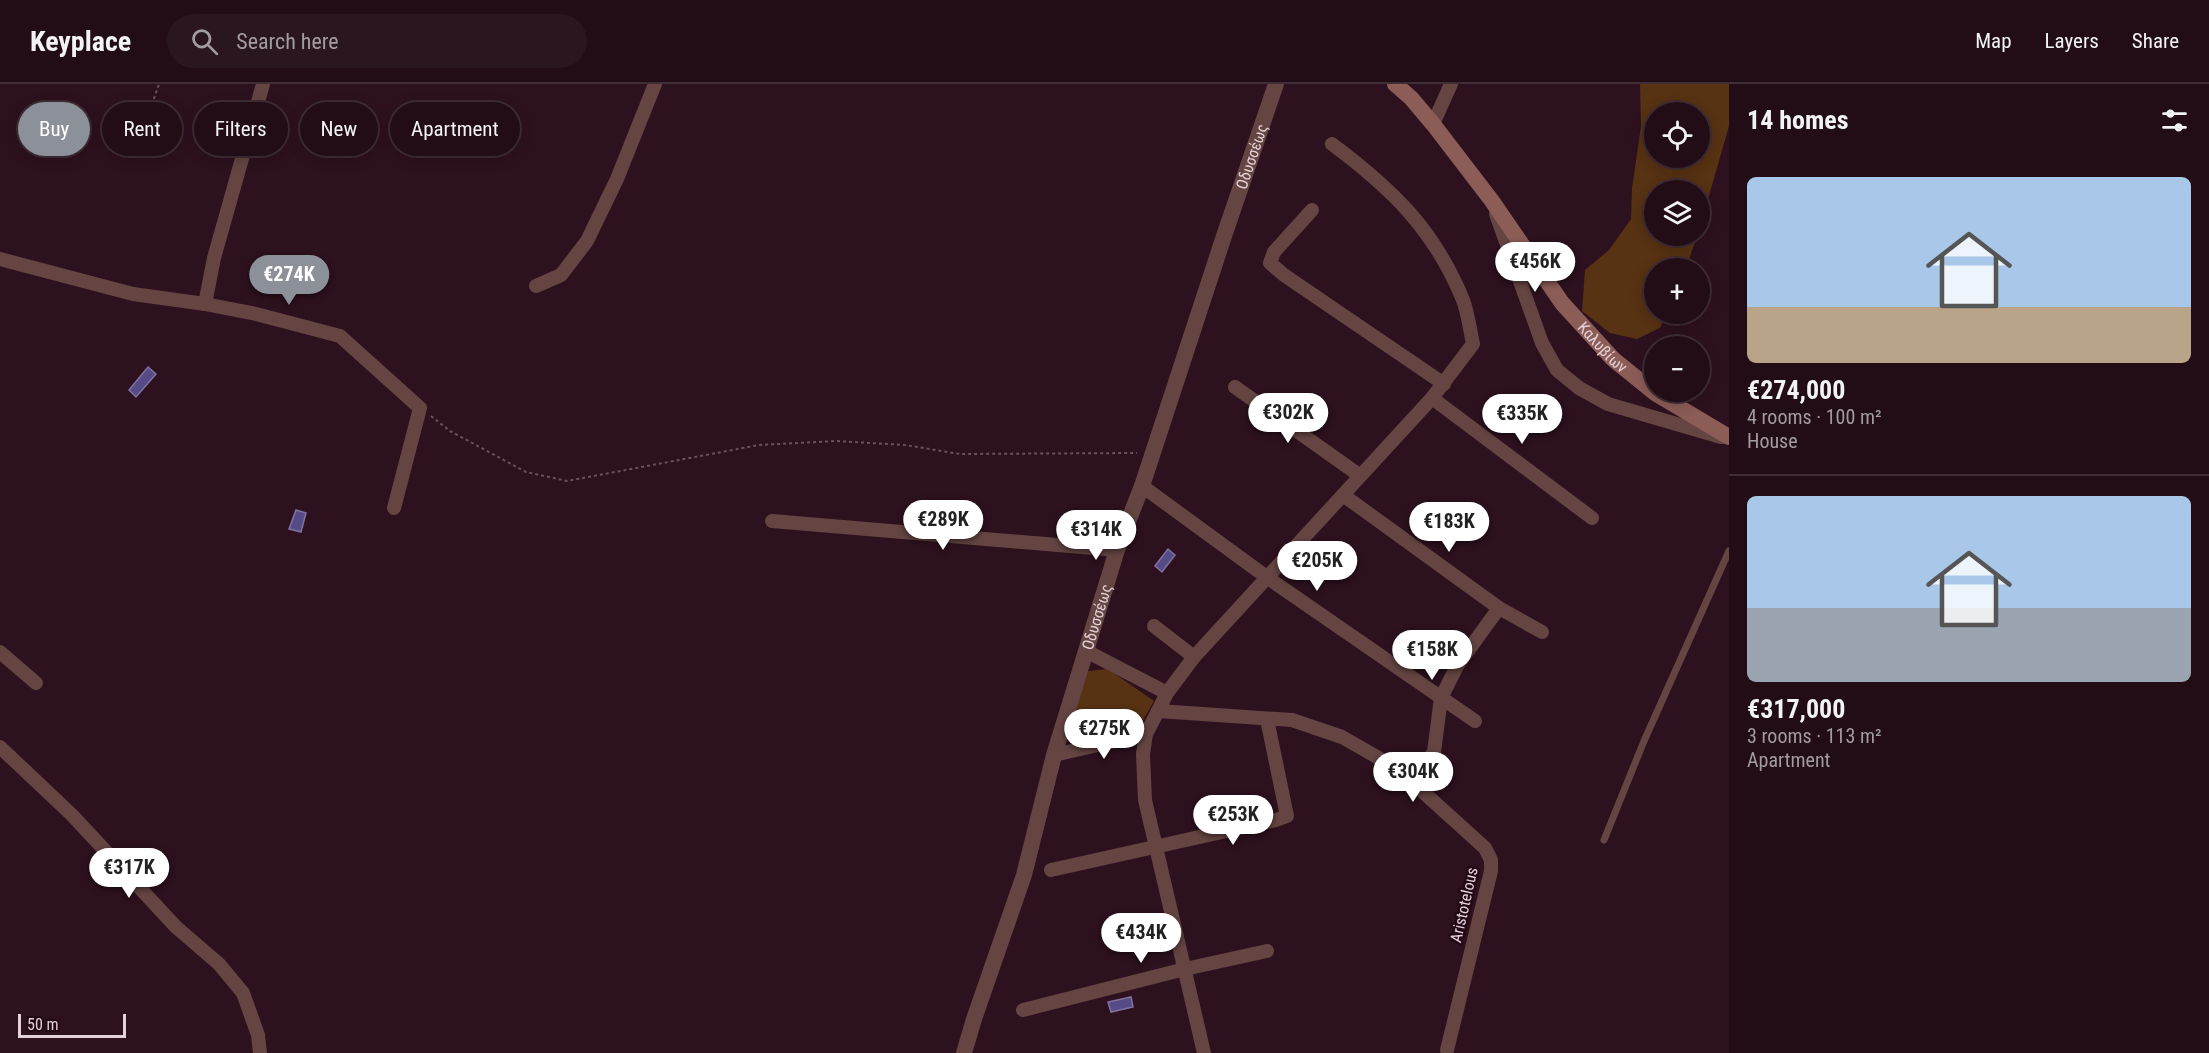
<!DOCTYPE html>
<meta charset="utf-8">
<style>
:root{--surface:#220d16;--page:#2a161f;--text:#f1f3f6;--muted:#a29ca1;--line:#3f2d35;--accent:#8c9099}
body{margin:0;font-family:"Roboto Condensed",sans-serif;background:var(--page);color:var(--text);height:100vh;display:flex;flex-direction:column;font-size:22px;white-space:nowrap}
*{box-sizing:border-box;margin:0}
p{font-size:20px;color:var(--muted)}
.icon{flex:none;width:33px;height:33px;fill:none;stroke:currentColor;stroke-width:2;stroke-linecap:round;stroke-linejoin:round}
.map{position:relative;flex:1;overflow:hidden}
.details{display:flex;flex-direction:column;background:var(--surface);width:480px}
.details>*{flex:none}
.hud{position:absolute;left:18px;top:18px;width:570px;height:54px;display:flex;gap:12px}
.controls{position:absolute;left:1644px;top:18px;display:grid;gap:12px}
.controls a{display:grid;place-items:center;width:66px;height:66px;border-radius:50%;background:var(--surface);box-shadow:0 3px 15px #0003,0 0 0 2px var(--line);font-size:30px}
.scale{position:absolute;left:18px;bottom:15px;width:108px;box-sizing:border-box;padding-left:6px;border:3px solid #e5d1d9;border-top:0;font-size:16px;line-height:21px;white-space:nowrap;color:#e5d1d9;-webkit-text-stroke:4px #230815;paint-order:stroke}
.price{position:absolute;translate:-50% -51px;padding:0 14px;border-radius:21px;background:#fff;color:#222;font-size:20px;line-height:39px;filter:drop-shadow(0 2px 3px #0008)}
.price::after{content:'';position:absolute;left:50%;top:36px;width:18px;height:14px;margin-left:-9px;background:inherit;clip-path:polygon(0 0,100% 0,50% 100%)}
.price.current{background:var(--accent);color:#fff}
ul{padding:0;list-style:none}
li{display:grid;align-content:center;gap:12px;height:318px;padding:0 18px}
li+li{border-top:2px solid var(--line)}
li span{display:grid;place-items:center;height:186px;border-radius:9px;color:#555}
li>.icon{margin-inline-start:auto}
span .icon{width:108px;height:108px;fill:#fffc;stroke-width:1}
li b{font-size:26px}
h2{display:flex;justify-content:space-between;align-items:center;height:72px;padding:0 18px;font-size:26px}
.tag{padding:0 21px;border-radius:27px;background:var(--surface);box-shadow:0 3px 15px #0003,0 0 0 2px var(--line);font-size:21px;line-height:54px}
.tag.current{background:var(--accent);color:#fff}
header{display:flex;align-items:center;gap:36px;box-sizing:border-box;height:84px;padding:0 30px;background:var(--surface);border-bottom:2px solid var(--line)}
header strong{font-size:28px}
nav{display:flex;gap:33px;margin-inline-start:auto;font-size:21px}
.search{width:420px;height:54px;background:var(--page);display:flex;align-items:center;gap:15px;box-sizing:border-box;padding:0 21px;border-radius:33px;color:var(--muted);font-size:22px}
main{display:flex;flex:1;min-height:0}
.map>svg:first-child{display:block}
.green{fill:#573213;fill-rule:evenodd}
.water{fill:#554b87;stroke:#8073a0;stroke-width:1.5}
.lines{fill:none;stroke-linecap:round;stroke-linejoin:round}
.path{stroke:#6a515c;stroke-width:2;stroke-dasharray:3 3;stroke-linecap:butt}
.service{stroke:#644542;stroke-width:7}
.minor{stroke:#644542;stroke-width:14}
.tertiary{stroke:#644542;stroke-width:16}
.secondary{stroke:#8c5c57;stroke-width:16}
.labels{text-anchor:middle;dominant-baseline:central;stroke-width:5;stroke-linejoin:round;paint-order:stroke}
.street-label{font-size:16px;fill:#e5d1d9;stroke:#230815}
</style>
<header>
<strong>Keyplace</strong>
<div class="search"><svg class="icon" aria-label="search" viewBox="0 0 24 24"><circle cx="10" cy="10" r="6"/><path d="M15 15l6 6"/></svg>Search here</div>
<nav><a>Map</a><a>Layers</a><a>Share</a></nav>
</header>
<main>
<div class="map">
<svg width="1729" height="969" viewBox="0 0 1729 969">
<rect width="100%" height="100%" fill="#2d111e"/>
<!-- green -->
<g class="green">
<path d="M1640,0H1729V42L1700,143V106H1654V152H1697L1686,184H1654V230H1666L1660,244L1637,255L1610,249L1582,227L1585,186L1609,166L1631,135L1632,104L1641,42ZM1654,28H1700V74H1654Z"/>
<polygon points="1108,585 1154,617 1138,645 1084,658 1068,648 1088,587"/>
</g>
<!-- water -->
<g class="water">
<polygon points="148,283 156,290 136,313 129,306"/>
<polygon points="296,426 306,429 301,448 289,445"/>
<polygon points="1168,465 1175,471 1162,488 1155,482"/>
<polygon points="1131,913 1133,923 1111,928 1108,918"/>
</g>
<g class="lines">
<!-- path -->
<g class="path">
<polyline points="142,49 159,0"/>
<polyline points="431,332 450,347 526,388 567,397 759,361 836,357 905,361 960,370 1137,369"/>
</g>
<!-- service -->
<polyline class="service" points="1604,756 1644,657 1729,467"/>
<!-- minor -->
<g class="minor">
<polyline points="1433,40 1451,0"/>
<polyline points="1312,126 1274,168 1270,179 1284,191 1444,300"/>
<polyline points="1496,130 1542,259 1557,286 1579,304 1608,320 1721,353"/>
<polyline points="0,175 133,210 205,220 256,230 340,252 420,324 394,424"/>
<polyline points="536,202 561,191 587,157 617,95 655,0"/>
<polyline points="205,220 214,174 263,0"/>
<polyline points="1235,303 1359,391"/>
<polyline points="1432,314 1592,434"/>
<polyline points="1142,402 1268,494 1475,637"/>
<polyline points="1343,411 1499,524 1542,548"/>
<polyline points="772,437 1117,466"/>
<polyline points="1154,542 1194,573"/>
<polyline points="1086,567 1167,609"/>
<polyline points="0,568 36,599"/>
<polyline points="1158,627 1292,636 1342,653 1377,673 1412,698 1485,764 1491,776 1491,787 1447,966"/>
<polyline points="0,663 72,731 176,843 219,880 243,909 258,951 260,969"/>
<polyline points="1054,671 1146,650"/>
<polyline points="1412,698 1434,668 1441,614 1457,582 1499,524"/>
<polyline points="1051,786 1276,736 1287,732 1267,635"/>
<polyline points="1023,926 1185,885 1267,867"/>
<path d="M1204,969L1145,716L1143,670L1146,650L1158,627L1167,609L1194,573L1432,314L1473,260C1470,246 1468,229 1463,216C1434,145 1392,105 1332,60"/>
</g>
<!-- tertiary -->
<path class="tertiary" id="s1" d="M964,969L974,935L1024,791L1054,671L1117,466L1142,402L1224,152L1276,0"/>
<!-- secondary -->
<path class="secondary" id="s2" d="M1395,0L1411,14L1433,40L1492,117L1562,219L1613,275L1655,309L1729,353"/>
</g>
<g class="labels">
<!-- street labels -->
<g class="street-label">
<text stroke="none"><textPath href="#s1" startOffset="942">Οδυσσέως</textPath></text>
<text stroke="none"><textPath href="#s2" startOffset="336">Καλυβίων</textPath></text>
<text stroke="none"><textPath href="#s1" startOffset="456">Οδυσσέως</textPath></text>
<text transform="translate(1464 821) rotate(-77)">Aristotelous</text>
</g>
</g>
</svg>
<div class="controls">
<a><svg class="icon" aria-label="locate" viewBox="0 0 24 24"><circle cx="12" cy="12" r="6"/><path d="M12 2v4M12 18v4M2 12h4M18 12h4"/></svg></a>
<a><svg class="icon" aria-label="layers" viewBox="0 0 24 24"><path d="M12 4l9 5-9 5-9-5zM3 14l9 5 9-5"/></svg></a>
<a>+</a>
<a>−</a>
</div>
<div class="scale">50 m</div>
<b class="price" style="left:1535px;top:209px">€456K</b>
<b class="price current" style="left:289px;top:222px">€274K</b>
<b class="price" style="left:1288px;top:360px">€302K</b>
<b class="price" style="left:1522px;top:361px">€335K</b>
<b class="price" style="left:943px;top:467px">€289K</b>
<b class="price" style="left:1449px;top:469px">€183K</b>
<b class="price" style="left:1096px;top:477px">€314K</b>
<b class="price" style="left:1317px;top:508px">€205K</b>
<b class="price" style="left:1432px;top:597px">€158K</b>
<b class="price" style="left:1104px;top:676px">€275K</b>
<b class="price" style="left:1413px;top:719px">€304K</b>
<b class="price" style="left:1233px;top:762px">€253K</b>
<b class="price" style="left:129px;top:815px">€317K</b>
<b class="price" style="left:1141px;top:880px">€434K</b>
<div class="hud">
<a class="tag current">Buy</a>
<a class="tag">Rent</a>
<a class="tag">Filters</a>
<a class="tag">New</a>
<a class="tag">Apartment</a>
</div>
</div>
<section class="details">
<h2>14 homes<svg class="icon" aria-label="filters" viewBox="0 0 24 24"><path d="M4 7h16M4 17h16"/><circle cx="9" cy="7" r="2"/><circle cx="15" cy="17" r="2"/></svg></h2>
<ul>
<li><span style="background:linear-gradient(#a9c7e8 70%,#b9a48a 0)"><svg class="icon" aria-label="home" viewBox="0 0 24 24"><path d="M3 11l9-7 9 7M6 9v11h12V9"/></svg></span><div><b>€274,000</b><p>4 rooms · 100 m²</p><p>House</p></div></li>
<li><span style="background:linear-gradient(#a9c7e8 60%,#9aa5b1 0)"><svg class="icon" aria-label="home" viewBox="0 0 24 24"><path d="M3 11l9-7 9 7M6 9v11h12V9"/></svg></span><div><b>€317,000</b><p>3 rooms · 113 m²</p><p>Apartment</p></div></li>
</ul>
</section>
</main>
